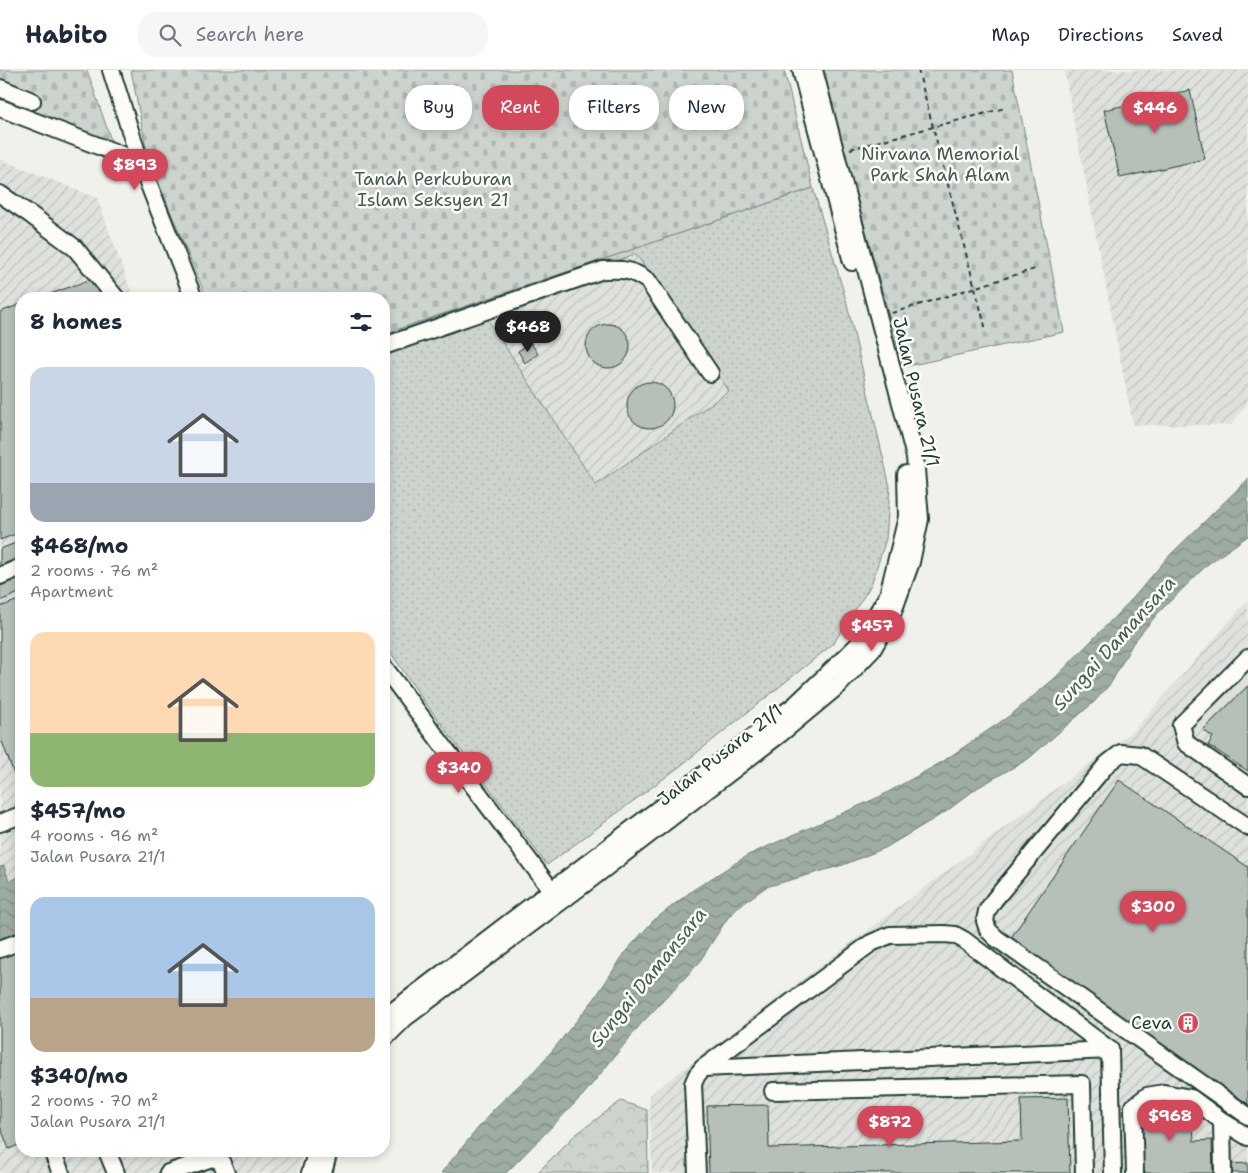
<!DOCTYPE html>
<meta charset="utf-8">
<style>
:root{--surface:#fff;--page:#f6f6f7;--text:#1f2937;--muted:#747a83;--line:#e0e1e3;--accent:#d1495b}
body{margin:0;font-family:"Shantell Sans",sans-serif;background:var(--page);color:var(--text);height:100vh;display:flex;flex-direction:column;font-size:19px;white-space:nowrap}
*{box-sizing:border-box;margin:0}
p{font-size:16px;color:var(--muted)}
.icon{flex:none;width:28px;height:28px;fill:none;stroke:currentColor;stroke-width:2;stroke-linecap:round;stroke-linejoin:round}
.map{position:relative;flex:1;overflow:hidden}
.panel{position:absolute;left:15px;top:222px;width:375px;height:865px;display:flex;flex-direction:column;background:var(--surface);border-radius:20px;box-shadow:0 2px 8px #0003}
.panel>*{flex:none}
.hud{position:absolute;left:405px;top:15px;width:475px;height:45px;display:flex;gap:10px}
.price{position:absolute;translate:-50% -42px;padding:0 11px;border-radius:18px;background:var(--accent);color:#fff;font-size:16px;line-height:32px;filter:drop-shadow(0 1px 2px #0008)}
.price::after{content:'';position:absolute;left:50%;top:30px;width:15px;height:11px;margin-left:-8px;background:inherit;clip-path:polygon(0 0,100% 0,50% 100%)}
.price.current{background:#222;color:#fff}
ul{padding:0;list-style:none}
li{display:grid;align-content:center;gap:10px;height:265px;padding:0 15px}
li span{display:grid;place-items:center;height:155px;border-radius:15px;color:#555}
li>.icon{margin-inline-start:auto}
span .icon{width:90px;height:90px;fill:#fffc;stroke-width:1}
li b{font-size:21px}
h2{display:flex;justify-content:space-between;align-items:center;height:60px;padding:0 15px;font-size:21px}
.tag{padding:0 18px;border-radius:20px;background:var(--surface);box-shadow:0 2px 8px #0003;font-size:18px;line-height:45px}
.tag.current{background:var(--accent);color:#fff}
header{display:flex;align-items:center;gap:30px;box-sizing:border-box;height:70px;padding:0 25px;background:var(--surface);border-bottom:1px solid var(--line)}
header strong{font-size:24px}
nav{display:flex;gap:28px;margin-inline-start:auto;font-size:18px}
.search{width:350px;height:45px;background:var(--page);display:flex;align-items:center;gap:12px;box-sizing:border-box;padding:0 18px;border-radius:20px;color:var(--muted);font-size:19px}
.map>svg:first-child{display:block}
.industrial{fill:url(#industrial-furrows)}
.grass{fill:url(#grass-dots);stroke:#768880;fill-rule:evenodd}
.forest{fill:url(#forest-crowns);stroke:#768880}
.cemetery{fill:url(#cemetery-stones);stroke:#768880}
.water{fill:url(#water-waves);stroke:#6c8077}
.building{fill:#b6bfb8;stroke:#1f3d34}
.lines{fill:none;stroke-linecap:round;stroke-linejoin:round}
.minor-casing{stroke:#1f3d34;stroke-width:20}
.path{stroke:#1f3d34;stroke-width:2;stroke-dasharray:5 4;stroke-linecap:butt}
.minor{stroke:#fdfcf7;stroke-width:16}
.labels{text-anchor:middle;dominant-baseline:central;stroke-width:5;stroke-linejoin:round;paint-order:stroke}
.park-label{font-size:18px;fill:#425b53;stroke:#fdfcf7}
.street-label{font-size:18px;fill:#1f3d34;stroke:#fdfcf7}
.poi-label{font-size:18px;fill:#1f3d34;stroke:#fdfcf7;text-anchor:end}
.water-label{font-size:19px;font-style:italic;fill:#455e56;stroke:#fdfcf7}
</style>
<header>
<strong>Habito</strong>
<div class="search"><svg class="icon" aria-label="search" viewBox="0 0 24 24"><circle cx="10" cy="10" r="6"/><path d="M15 15l6 6"/></svg>Search here</div>
<nav><a>Map</a><a>Directions</a><a>Saved</a></nav>
</header>
<div class="map">
<svg width="1248" height="1103" viewBox="0 0 1248 1103">
<defs>
<pattern id="industrial-furrows" width="10" height="10" patternUnits="userSpaceOnUse" patternTransform="scale(1.25)"><rect width="10" height="10" fill="#dfe2dc"/><path d="M-1 1l2-2M0 10L10 0M9 11l2-2" fill="none" stroke="#bfc3bd"/></pattern>
<pattern id="grass-dots" width="8" height="8" patternUnits="userSpaceOnUse" patternTransform="scale(1.25)"><rect width="8" height="8" fill="#cdd3cd"/><path d="M2 2h.1M6 6h.1" fill="none" stroke="#b0b6b1" stroke-width="1.8" stroke-linecap="round"/></pattern>
<pattern id="forest-crowns" width="20" height="18" patternUnits="userSpaceOnUse" patternTransform="scale(1.25)"><rect width="20" height="18" fill="#cdd3cd"/><path d="M2 6a3 3 0 1 1 6 0M12 15a3 3 0 1 1 6 0" fill="none" stroke="#b0b6b1"/></pattern>
<pattern id="cemetery-stones" width="16" height="16" patternUnits="userSpaceOnUse" patternTransform="scale(1.25)"><rect width="16" height="16" fill="#cdd3cd"/><path d="M2 7V4a2 2 0 0 1 4 0v3zM10 15v-3a2 2 0 0 1 4 0v3z" fill="#b0b6b1"/></pattern>
<pattern id="water-waves" width="16" height="10" patternUnits="userSpaceOnUse" patternTransform="scale(1.25)"><rect width="16" height="10" fill="#9faca4"/><path d="M0 5q4-4 8 0t8 0" fill="none" stroke="#818d86"/></pattern>
</defs>
<rect width="100%" height="100%" fill="#f0f1eb"/>
<filter id="ink" filterUnits="userSpaceOnUse"><feTurbulence type="fractalNoise" baseFrequency=".02" numOctaves="2"/><feDisplacementMap in="SourceGraphic" scale="10" xChannelSelector="R" yChannelSelector="G"/><feConvolveMatrix kernelMatrix="1 2 1 2 8 2 1 2 1" color-interpolation-filters="sRGB"/></filter>
<g filter="url(#ink)">
<!-- industrial -->
<g class="industrial">
<polygon points="1064,0 1248,0 1248,332 1231,355 1133,355"/>
<polygon points="0,89 97,128 134,229 21,229 21,1081 304,1081 297,1103 0,1103"/>
<polygon points="636,184 729,321 596,416 480,238"/>
<polygon points="1248,530 1248,1103 652,1103 649,1025 1134,660"/>
</g>
<!-- grass -->
<path class="grass" d="M813,118L846,230L890,417L886,469L871,515L833,574L679,697L547,795L424,631L384,573V264ZM636,184L729,321L596,415L480,238Z"/>
<!-- forest -->
<polygon class="forest" points="621,1031 647,1040 648,1103 537,1103 575,1065"/>
<!-- cemetery -->
<g class="cemetery">
<polygon points="0,0 87,0 112,73 0,31"/>
<polygon points="131,0 784,0 813,118 384,264 384,229 207,229 148,88"/>
<polygon points="822,0 1012,0 1064,262 903,297"/>
</g>
<!-- water -->
<g class="water">
<polygon points="1248,409 1248,466 1208,494 1158,543 1133,573 1111,613 1094,632 1028,689 977,718 947,741 885,778 843,795 766,817 738,837 727,849 698,894 640,955 584,1024 506,1103 441,1103 493,1040 535,1000 552,981 595,928 626,881 654,850 693,820 748,785 881,726 942,692 1012,644 1055,608 1134,527 1168,487"/>
<polygon points="4,796 9,811 21,806 21,870 0,877 0,797"/>
</g>
<!-- building -->
<g class="building">
<polygon points="1190,20 1205,89 1120,108 1104,40"/>
<polygon points="94,208 102,229 37,229"/>
<polygon points="21,234 21,462 0,470 0,242"/>
<circle cx="608" cy="276" r="22"/>
<polygon points="531,273 538,284 525,293 518,281"/>
<circle cx="650" cy="335" r="23"/>
<polygon points="21,471 21,522 0,531 0,479"/>
<polygon points="21,529 21,714 18,715 0,666 0,537"/>
<polygon points="1248,616 1248,701 1208,675 1213,667 1203,660"/>
<polygon points="1119,710 1248,797 1248,1034 1008,872"/>
<polygon points="21,873 21,1074 9,1079 0,1056 0,881"/>
<polygon points="1068,1028 1070,1103 709,1103 707,1036 768,1035 769,1078 1022,1071 1021,1029"/>
<polygon points="1192,1036 1194,1071 1212,1070 1213,1103 1138,1103 1135,1038"/>
<polygon points="1248,1093 1248,1103 1230,1103 1230,1094"/>
</g>
<g class="lines">
<!-- minor casing -->
<g class="minor-casing">
<g id="minor">
<polyline points="111,0 140,92 194,229"/>
<polyline points="801,0 852,192"/>
<polyline points="0,18 32,31"/>
<polyline points="0,38 140,92"/>
<polyline points="0,124 31,145 75,178 117,229"/>
<path d="M384,276L603,200C623,199 631,199 648,211L710,303"/>
<polyline points="0,506 21,497"/>
<polyline points="1248,588 1181,655 1186,673 1248,716"/>
<polyline points="384,597 558,829"/>
<polyline points="0,753 21,745"/>
<polyline points="1248,757 1140,685 1121,683 1107,694 994,830 987,841 985,851 988,860 996,868 1248,1046"/>
<polyline points="0,879 21,871"/>
<polyline points="384,951 397,938 795,635 858,575 888,525 907,447 906,404"/>
<polyline points="384,969 405,948 587,812 780,664 839,615 872,580 891,547 911,492 920,449 915,387 814,0"/>
<polyline points="703,998 1110,980"/>
<polyline points="773,1021 1082,1014 1084,1103"/>
<polyline points="1222,1051 1223,1103"/>
<polyline points="52,1081 61,1103"/>
<polyline points="107,1081 116,1103"/>
<polyline points="168,1103 212,1088 221,1091 226,1103"/>
<polyline points="310,1103 317,1081"/>
<polyline points="323,1103 329,1081"/>
<polyline points="697,1103 693,1014 697,1005 703,998 871,873 890,865 944,864 955,865 964,870 1110,980 1113,1103"/>
<polyline points="1135,1103 1133,1037 1147,1026 1164,1023 1191,1028 1222,1051 1248,1067"/>
</g>
</g>
<!-- path -->
<g class="path">
<polyline points="918,0 986,260"/>
<polyline points="850,79 1005,38"/>
<polyline points="892,243 1038,198"/>
</g>
<!-- minor -->
<use href="#minor" class="minor"/>
</g>
</g>
<!-- icons -->
<defs>
<g id="building-disc" transform="scale(1.125)"><circle r="9.5" fill="#d1495b" stroke="#fdfcf7"/><path d="M-4-6H4V6H1V3H-1V6H-4ZM-2.5-4.3h1.7v1.8h-1.7ZM.8-4.3h1.7v1.8H.8ZM-2.5-1h1.7V.8h-1.7ZM.8-1h1.7V.8H.8Z" fill="#fff"/></g>
</defs>
<g fill-rule="evenodd">
<use href="#building-disc" x="1188" y="953"/>
</g>
<g class="labels">
<!-- park labels -->
<g class="park-label">
<text x="940" y="84">Nirvana Memorial<tspan x="940" dy="21">Park Shah Alam</tspan></text>
<text x="433" y="109">Tanah Perkuburan<tspan x="433" dy="21">Islam Seksyen 21</tspan></text>
</g>
<!-- street labels -->
<g class="street-label">
<text transform="translate(916 322) rotate(77)">Jalan Pusara 21/1</text>
<text transform="translate(720 685) rotate(-38)">Jalan Pusara 21/1</text>
</g>
<!-- poi labels -->
<g class="poi-label">
<text x="1172" y="953">Ceva</text>
</g>
<!-- water labels -->
<g class="water-label">
<text transform="translate(1114 573) rotate(-48)">Sungai Damansara</text>
<text transform="translate(648 907) rotate(-51)">Sungai Damansara</text>
</g>
</g>
</svg>
<b class="price" style="left:1155px;top:64px">$446</b>
<b class="price" style="left:135px;top:121px">$893</b>
<b class="price current" style="left:528px;top:283px">$468</b>
<b class="price" style="left:872px;top:582px">$457</b>
<b class="price" style="left:459px;top:724px">$340</b>
<b class="price" style="left:1153px;top:863px">$300</b>
<b class="price" style="left:1170px;top:1072px">$968</b>
<b class="price" style="left:890px;top:1078px">$872</b>
<div class="hud">
<a class="tag">Buy</a>
<a class="tag current">Rent</a>
<a class="tag">Filters</a>
<a class="tag">New</a>
</div>
<section class="panel">
<h2>8 homes<svg class="icon" aria-label="filters" viewBox="0 0 24 24"><path d="M4 7h16M4 17h16"/><circle cx="9" cy="7" r="2"/><circle cx="15" cy="17" r="2"/></svg></h2>
<ul>
<li><span style="background:linear-gradient(#c9d6e8 75%,#9aa5b1 0)"><svg class="icon" aria-label="home" viewBox="0 0 24 24"><path d="M3 11l9-7 9 7M6 9v11h12V9"/></svg></span><div><b>$468/mo</b><p>2 rooms · 76 m²</p><p>Apartment</p></div></li>
<li><span style="background:linear-gradient(#ffd9b3 65%,#8fb573 0)"><svg class="icon" aria-label="home" viewBox="0 0 24 24"><path d="M3 11l9-7 9 7M6 9v11h12V9"/></svg></span><div><b>$457/mo</b><p>4 rooms · 96 m²</p><p>Jalan Pusara 21/1</p></div></li>
<li><span style="background:linear-gradient(#a9c7e8 65%,#b9a48a 0)"><svg class="icon" aria-label="home" viewBox="0 0 24 24"><path d="M3 11l9-7 9 7M6 9v11h12V9"/></svg></span><div><b>$340/mo</b><p>2 rooms · 70 m²</p><p>Jalan Pusara 21/1</p></div></li>
</ul>
</section>
</div>
